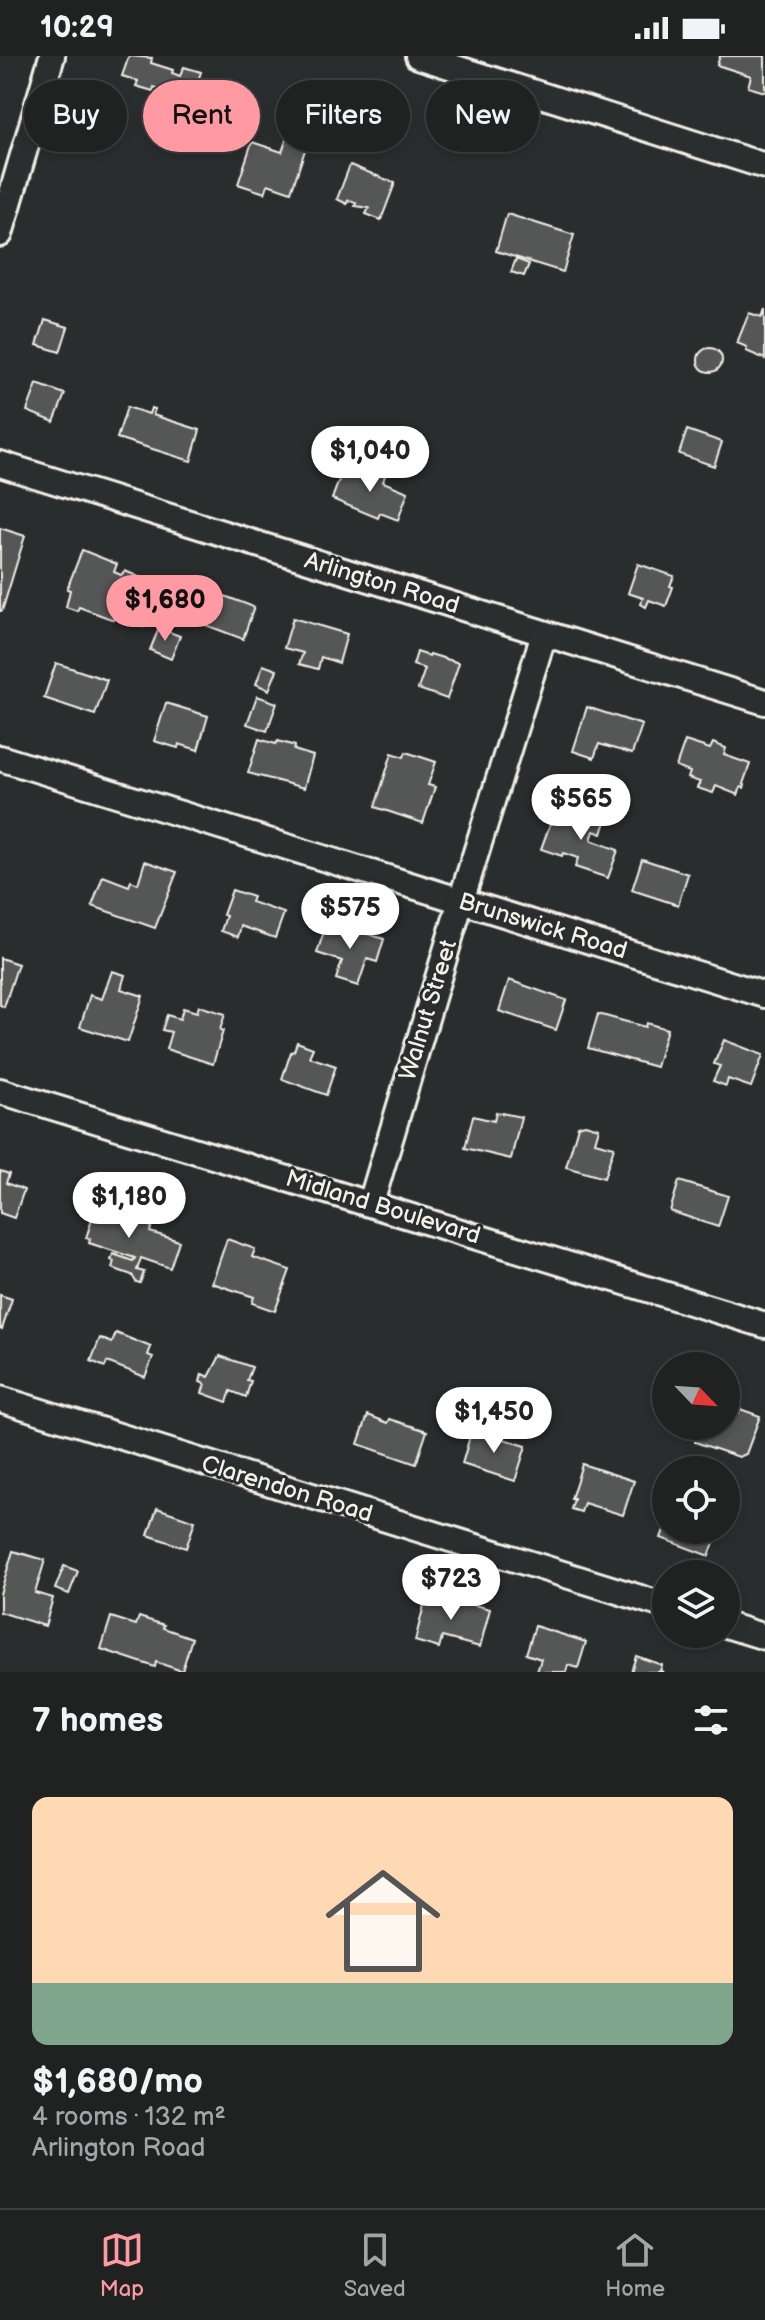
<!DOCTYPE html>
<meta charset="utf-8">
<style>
:root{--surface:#202222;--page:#282a2a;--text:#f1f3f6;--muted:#a2a4a5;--line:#3d3f40;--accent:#ff9aa2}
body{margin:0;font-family:"Balsamiq Sans",sans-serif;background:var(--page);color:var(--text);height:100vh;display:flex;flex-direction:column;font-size:30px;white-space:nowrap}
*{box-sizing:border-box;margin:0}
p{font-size:26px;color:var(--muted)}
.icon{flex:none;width:44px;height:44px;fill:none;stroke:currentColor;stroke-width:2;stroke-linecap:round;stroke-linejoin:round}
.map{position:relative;height:1616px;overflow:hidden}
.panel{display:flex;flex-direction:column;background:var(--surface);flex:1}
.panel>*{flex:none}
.hud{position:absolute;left:24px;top:24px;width:718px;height:72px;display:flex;gap:16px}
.needle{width:52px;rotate:115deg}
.buttons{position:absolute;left:652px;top:1296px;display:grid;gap:16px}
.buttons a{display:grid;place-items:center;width:88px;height:88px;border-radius:50%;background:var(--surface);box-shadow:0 4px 12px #0003,0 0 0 2px var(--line);font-size:40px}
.price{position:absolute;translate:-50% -68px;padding:0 18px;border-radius:28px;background:#fff;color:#222;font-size:26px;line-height:52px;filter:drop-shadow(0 2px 4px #0008)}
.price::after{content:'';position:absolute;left:50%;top:48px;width:24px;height:18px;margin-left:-12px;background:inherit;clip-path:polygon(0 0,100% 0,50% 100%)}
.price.current{background:var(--accent);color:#111}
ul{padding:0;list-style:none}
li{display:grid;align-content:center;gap:16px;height:424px;padding:0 32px}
li span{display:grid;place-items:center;height:248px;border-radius:16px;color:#555}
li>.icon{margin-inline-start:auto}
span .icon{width:144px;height:144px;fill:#fffc;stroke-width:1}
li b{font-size:34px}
h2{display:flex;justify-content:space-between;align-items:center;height:96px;padding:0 32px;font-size:34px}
.tag{padding:0 28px;border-radius:36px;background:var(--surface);box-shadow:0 4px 12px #0003,0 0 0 2px var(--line);font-size:28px;line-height:72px}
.tag.current{background:var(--accent);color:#111}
.status{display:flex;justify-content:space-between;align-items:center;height:56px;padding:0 40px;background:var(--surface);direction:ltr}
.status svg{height:22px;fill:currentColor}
.menu{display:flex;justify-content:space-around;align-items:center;height:112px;border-top:2px solid var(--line);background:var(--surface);font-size:22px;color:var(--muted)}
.menu a{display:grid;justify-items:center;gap:4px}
.menu .current{color:var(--accent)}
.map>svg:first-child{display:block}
.building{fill:#555756;stroke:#f4f1e8;stroke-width:2}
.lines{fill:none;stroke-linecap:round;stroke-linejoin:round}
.minor-casing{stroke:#f4f1e8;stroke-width:30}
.minor{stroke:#2a2d2e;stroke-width:24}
.labels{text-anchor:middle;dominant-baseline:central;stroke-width:6;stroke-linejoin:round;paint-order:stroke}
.street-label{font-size:24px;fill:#f4f1e8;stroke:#2a2d2e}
</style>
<div class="status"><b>10:29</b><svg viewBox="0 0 49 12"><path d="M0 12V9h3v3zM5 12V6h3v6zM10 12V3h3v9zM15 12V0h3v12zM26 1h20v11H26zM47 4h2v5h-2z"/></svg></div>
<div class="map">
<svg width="765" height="1616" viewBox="0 0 765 1616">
<rect width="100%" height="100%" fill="#2a2d2e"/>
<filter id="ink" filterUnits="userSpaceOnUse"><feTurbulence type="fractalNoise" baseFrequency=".0125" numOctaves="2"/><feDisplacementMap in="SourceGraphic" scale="16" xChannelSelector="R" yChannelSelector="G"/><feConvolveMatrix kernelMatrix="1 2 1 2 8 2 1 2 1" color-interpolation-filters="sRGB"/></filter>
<g filter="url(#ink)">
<!-- building -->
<g class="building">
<polygon points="129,0 152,2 151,7 173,14 172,17 180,20 184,11 201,16 189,51 163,43 165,35 154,31 153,35 136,30 138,25 122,20"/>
<polygon points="720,0 765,0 765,36 748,31 751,20 717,9"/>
<polygon points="290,73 310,79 291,136 268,128 265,137 238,128 252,86 282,96"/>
<polygon points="350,109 395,127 381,164 366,158 369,152 355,150 356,147 348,144 347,148 337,143"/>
<polygon points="507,158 574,179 563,216 496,195"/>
<polygon points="516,203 529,208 524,220 511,216"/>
<polygon points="765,253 765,303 746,295 747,291 737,287 749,257 762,261"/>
<polygon points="45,264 68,271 60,296 37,289"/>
<circle cx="710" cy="304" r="12"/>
<polygon points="37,328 65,338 54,366 27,355"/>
<polygon points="127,351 149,358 151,352 155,353 153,359 200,374 191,405 117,382"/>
<polygon points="687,374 722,386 714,410 679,398"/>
<polygon points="370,410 386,416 383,426 408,436 398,464 380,457 378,462 332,443 343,413 366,422"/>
<polygon points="0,472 25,480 2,555 0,555"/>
<polygon points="82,494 117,508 114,516 121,519 125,515 156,528 149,543 158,547 156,551 161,553 156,566 147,562 143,571 129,565 132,556 118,551 114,564 79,551 77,555 66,551 70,534 67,533"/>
<polygon points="638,508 674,520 670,530 673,531 666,550 649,544 646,551 641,548 643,542 628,537"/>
<polygon points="206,537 220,542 222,539 254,551 243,583 195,565"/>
<polygon points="293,562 347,578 339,607 321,601 318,613 299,608 303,597 284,592"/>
<polygon points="159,572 180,580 171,603 150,594"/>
<polygon points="417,596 429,600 430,598 459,607 447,643 418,633 425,613 413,609"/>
<polygon points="56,607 107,624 95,659 44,642"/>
<polygon points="263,609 277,614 269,634 256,628"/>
<polygon points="257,640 277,647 267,675 247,668"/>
<polygon points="166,647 208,660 198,694 179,688 178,692 154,685"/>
<polygon points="587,651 642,669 632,698 599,688 594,702 573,695"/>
<polygon points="259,683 276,688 278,685 295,690 294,694 313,700 304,732 248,717"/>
<polygon points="685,685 710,693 713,687 726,692 724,699 750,708 743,728 745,729 744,732 741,731 738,739 716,730 713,737 697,732 700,726 688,722 690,716 676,711"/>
<polygon points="406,696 436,706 428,729 435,731 423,767 375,751 392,697 404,701"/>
<polygon points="576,750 599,758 598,762 606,765 602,778 594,775 591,784 618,794 608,822 575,811 578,802 563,797 562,800 541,793 553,760 570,766"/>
<polygon points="642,803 688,818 678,849 632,834"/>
<polygon points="145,805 177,816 155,872 92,850 103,820 129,830 131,825 138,828"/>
<polygon points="232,834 253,841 251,846 284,857 275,882 241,870 238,881 221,875 226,860 223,859"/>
<polygon points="326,869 337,873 338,869 384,883 377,906 367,903 358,930 336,923 342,905 317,897"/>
<polygon points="0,902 18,908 4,951 0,949"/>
<polygon points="112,915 125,919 121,933 143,940 128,986 80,971 90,939 102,943"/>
<polygon points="509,924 566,944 556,974 499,955"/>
<polygon points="199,950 225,958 220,974 223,975 213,1008 166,993 171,976 162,974 167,959 180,963 183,952 197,956"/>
<polygon points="598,958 645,971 646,967 667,973 656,1011 588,992"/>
<polygon points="724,984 763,999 751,1031 728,1023 726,1030 713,1025 720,1010 714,1008"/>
<polygon points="297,986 313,992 309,1001 336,1010 326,1039 282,1023 291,996 294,995"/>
<polygon points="496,1056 521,1061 511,1103 465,1092 473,1060 494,1065"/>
<polygon points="585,1068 599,1072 595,1086 614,1091 604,1122 566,1111 578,1070"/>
<polygon points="0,1115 9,1118 6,1127 24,1134 14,1162 0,1157"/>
<polygon points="679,1125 728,1140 718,1171 670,1155"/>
<polygon points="103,1146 130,1155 128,1161 152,1169 150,1176 179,1185 170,1212 141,1202 137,1214 144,1216 140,1227 136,1226 132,1219 112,1212 114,1205 111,1204 113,1198 133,1205 135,1202 89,1187 90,1183 86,1182 96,1151 101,1152"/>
<polygon points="227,1183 255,1193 252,1201 290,1214 275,1255 252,1247 254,1241 212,1227"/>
<polygon points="0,1239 12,1243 2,1273 0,1272"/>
<polygon points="116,1277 151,1291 148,1299 153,1301 145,1321 107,1306 105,1311 91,1305 100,1282 112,1287"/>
<polygon points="220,1300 252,1311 247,1324 251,1325 246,1341 231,1335 227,1346 202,1337 205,1328 200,1326 202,1318 209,1321"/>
<polygon points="726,1347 733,1349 731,1355 738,1357 740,1353 760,1360 746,1398 739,1401 695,1386 698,1370 726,1370"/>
<polygon points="368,1359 388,1367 390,1363 427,1375 416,1408 358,1388"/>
<polygon points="472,1373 526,1390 515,1425 462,1408"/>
<polygon points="582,1408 634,1425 623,1459 584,1447 581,1456 571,1453 574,1443 571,1443"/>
<polygon points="157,1452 195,1465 186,1492 148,1479"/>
<polygon points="666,1468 666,1474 719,1474 709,1500 661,1482"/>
<polygon points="13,1495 45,1504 35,1537 53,1542 45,1570 0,1556 0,1538"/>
<polygon points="64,1510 78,1515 69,1538 55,1533"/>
<polygon points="427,1537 490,1553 480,1591 442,1581 439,1592 415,1585"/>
<polygon points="111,1561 136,1569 139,1561 164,1569 163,1572 192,1582 182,1615 156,1606 155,1611 101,1593"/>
<polygon points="535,1570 586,1586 578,1612 568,1609 566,1616 537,1616 541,1603 526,1598"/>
<polygon points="636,1600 662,1609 660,1615 664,1616 631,1616"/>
</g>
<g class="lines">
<!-- minor casing -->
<g class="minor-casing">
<g id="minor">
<polyline points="418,0 765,110"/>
<polyline points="0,178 52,0"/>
<polyline points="0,408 765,646"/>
<polyline points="0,702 765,939"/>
<polyline points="0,1035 765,1269"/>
<polyline points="371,1147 461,845 544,578"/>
<polyline points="0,1343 666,1550"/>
<polyline points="726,1569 765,1581"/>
</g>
</g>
<!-- minor -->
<use href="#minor" class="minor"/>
</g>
</g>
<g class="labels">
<!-- street labels -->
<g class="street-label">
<text transform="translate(382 527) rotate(17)">Arlington Road</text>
<text transform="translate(543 870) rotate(17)">Brunswick Road</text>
<text transform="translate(428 954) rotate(-73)">Walnut Street</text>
<text transform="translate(383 1151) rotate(17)">Midland Boulevard</text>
<text transform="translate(287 1433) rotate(17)">Clarendon Road</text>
</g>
</g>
</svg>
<div class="buttons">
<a><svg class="needle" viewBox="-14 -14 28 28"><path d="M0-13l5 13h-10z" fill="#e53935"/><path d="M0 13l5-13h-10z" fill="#a2a4a5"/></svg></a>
<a><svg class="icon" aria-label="locate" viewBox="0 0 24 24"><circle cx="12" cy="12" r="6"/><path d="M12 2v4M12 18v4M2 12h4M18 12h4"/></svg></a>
<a><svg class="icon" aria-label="layers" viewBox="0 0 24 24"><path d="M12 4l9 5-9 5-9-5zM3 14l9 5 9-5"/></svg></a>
</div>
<b class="price" style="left:370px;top:438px">$1,040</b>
<b class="price current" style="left:165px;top:587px">$1,680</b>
<b class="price" style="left:581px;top:786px">$565</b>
<b class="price" style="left:350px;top:895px">$575</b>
<b class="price" style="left:129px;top:1184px">$1,180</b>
<b class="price" style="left:494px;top:1399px">$1,450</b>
<b class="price" style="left:451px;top:1566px">$723</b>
<div class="hud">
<a class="tag">Buy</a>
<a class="tag current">Rent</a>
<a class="tag">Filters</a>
<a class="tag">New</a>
</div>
</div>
<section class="panel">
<h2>7 homes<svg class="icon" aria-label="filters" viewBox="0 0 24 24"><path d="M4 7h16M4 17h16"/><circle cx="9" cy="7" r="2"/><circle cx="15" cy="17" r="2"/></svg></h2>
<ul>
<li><span style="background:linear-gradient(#ffd9b3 75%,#7fa58c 0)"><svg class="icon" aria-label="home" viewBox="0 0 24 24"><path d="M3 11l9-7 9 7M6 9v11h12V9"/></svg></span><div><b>$1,680/mo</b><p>4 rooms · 132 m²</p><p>Arlington Road</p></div></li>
</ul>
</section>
<nav class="menu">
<a class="current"><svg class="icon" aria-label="map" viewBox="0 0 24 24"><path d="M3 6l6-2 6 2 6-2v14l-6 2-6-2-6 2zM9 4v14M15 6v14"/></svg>Map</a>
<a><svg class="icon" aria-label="saved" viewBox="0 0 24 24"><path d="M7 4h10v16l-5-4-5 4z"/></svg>Saved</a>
<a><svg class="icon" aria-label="home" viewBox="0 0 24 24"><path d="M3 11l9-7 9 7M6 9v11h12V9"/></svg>Home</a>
</nav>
